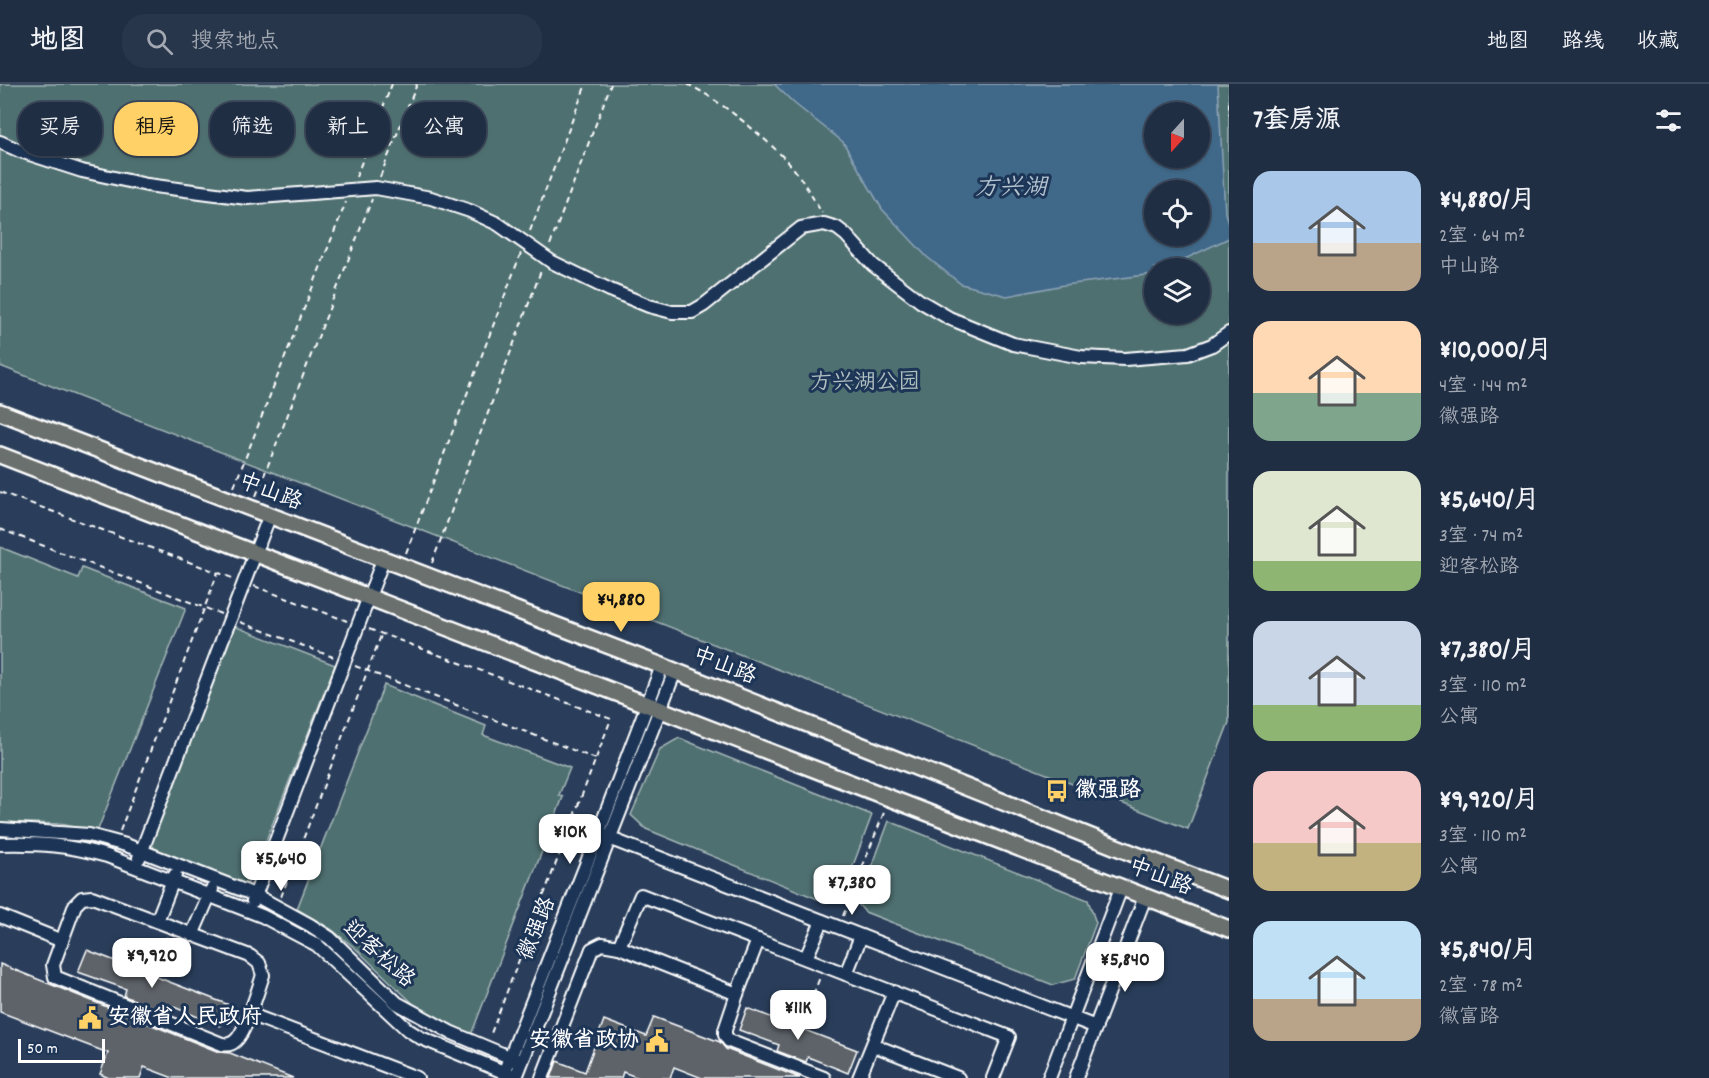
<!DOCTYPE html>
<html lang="zh">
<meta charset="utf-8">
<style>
:root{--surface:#202e44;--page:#28364b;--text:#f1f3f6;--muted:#a2a8b2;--line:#3d4a5d;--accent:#ffd166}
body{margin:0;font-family:Dekko,"LXGW WenKai TC",sans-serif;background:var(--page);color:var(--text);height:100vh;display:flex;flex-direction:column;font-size:22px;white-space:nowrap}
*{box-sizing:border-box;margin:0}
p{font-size:20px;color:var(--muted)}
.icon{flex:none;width:33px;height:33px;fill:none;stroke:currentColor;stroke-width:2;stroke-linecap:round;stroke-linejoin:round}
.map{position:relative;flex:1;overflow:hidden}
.panel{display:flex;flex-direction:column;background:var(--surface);width:480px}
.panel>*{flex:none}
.guide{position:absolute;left:18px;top:18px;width:570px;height:54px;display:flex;gap:12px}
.needle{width:39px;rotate:201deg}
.tools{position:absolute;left:1144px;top:18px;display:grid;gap:12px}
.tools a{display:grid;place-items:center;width:66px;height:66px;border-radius:50%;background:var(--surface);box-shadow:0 2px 4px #0004,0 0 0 2px var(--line);font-size:30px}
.scale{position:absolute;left:18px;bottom:15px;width:87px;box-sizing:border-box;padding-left:6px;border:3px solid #fff;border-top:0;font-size:16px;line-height:21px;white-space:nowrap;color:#fff;-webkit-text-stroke:4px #1d3557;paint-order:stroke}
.price{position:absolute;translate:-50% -51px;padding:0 14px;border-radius:12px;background:#fff;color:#222;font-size:20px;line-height:39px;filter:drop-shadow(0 2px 3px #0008)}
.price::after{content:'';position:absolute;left:50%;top:36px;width:18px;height:14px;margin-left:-9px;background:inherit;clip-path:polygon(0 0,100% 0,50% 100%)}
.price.on{background:var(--accent);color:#111}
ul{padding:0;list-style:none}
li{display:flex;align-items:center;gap:18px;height:150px;padding:0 24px}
li span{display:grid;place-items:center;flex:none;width:168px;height:120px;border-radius:18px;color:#555}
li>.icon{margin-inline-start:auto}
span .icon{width:72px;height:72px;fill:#fffc;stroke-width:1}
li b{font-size:26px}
h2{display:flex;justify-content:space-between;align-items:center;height:72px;padding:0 24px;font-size:26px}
.chip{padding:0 21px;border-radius:24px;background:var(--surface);box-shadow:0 2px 4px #0004,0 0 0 2px var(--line);font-size:21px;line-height:54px}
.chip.on{background:var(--accent);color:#111}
header{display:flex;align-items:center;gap:36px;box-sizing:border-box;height:84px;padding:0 30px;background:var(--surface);border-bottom:2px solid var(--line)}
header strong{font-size:28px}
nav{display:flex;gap:33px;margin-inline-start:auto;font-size:21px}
.search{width:420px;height:54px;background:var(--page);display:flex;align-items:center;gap:15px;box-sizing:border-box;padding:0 21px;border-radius:24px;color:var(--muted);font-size:22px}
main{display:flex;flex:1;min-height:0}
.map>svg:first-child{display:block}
.green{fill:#4f7071;stroke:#a7b8b8;stroke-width:1.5;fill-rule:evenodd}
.water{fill:#416888;stroke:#8da4b8;stroke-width:1.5;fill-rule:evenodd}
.building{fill:#5d6469;stroke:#fff;stroke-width:1.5}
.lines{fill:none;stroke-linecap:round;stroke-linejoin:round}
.minor-casing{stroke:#fff;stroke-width:16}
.major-casing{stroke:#fff;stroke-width:20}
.path{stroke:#fff;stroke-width:2;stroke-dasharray:6 4.5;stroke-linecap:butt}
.minor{stroke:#1d3557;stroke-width:12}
.major{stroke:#6b706d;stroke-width:15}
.labels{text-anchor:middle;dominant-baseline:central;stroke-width:6;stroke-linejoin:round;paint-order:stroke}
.park-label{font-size:22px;fill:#b0bfbf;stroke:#1d3557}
.street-label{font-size:22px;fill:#fff;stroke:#1d3557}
.poi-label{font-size:22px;font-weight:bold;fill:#fff;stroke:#1d3557;text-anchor:start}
.water-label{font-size:24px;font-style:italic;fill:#b3c3cf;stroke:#1d3557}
</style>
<header>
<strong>地图</strong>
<div class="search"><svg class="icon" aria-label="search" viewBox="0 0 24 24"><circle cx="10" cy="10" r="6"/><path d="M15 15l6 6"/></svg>搜索地点</div>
<nav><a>地图</a><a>路线</a><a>收藏</a></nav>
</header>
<main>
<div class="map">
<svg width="1229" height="994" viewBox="0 0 1229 994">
<rect width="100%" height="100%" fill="#2a3e5b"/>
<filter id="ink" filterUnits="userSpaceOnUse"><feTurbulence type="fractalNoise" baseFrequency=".0167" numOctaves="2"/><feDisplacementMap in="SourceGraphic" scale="12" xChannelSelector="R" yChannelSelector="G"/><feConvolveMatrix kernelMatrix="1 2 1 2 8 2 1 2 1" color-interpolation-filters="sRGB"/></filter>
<g filter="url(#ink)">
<!-- green -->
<g class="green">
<path d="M0,0H1229V638L1188,745L0,282ZM1155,28H1200V74H1155ZM1155,106H1200V152H1155ZM1155,184H1200V230H1155Z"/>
<polygon points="0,463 78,494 82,484 186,524 97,748 61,740 0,738"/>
<polygon points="234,542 335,581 250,797 245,801 239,800 156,767 152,760 153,752"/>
<polygon points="384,601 486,642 483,651 570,684 559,711 563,713 471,951 424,930 355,864 331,845 297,825"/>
<polygon points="679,654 872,731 840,816 825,818 646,745 631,731 660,665"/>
<polygon points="889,737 1088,816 1096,839 1075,895 1053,901 865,828 858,820"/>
</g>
<!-- water -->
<path class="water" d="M774,0H1218L1225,129L1229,142V154L1166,184H1155L1154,190L1064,201L1007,212L961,200L927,173L882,125L843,58L795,20ZM1155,28H1200V74H1155ZM1155,106H1200V152H1155Z"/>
<!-- building -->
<g class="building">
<polygon points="87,866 229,921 220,942 169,921 166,928 124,912 126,905 78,888"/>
<polygon points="0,880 219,968 230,969 293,994 173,994 144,983 140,994 109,994 100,990 108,969 0,928"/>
<polygon points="747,924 857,966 848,989 808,973 806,978 777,967 779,961 739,946"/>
<polygon points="654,933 720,958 726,965 800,994 702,994 674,983 670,994 639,994 623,988 621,994 551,994 557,977 585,988 604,936 646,952"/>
</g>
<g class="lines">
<!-- minor casing -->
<g class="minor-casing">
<g id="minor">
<polyline points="0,58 20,67 82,87 147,101 247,114 376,104 431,114 470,127 498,140 552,178 610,206 649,222 672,228 692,228 704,221 801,144 824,140 837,144 846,151 873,181 920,217 949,234 1013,260 1081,273 1125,275 1188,270 1212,261 1229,249"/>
<polyline points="0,745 89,751 126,761 255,811 310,841 330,854 397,919 450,948 521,978"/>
<polyline points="598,750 1096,943"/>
<path d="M0,760C40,759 68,761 107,772L262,832L317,861L408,946L421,954L516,993L675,587"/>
<polyline points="139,774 269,433"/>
<path d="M92,813L250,872L259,879L263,891C258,906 246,948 235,957C231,961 227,961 222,960L55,893L53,881L75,821L82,814Z"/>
<polyline points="253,817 383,476"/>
<polyline points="0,832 62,857"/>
<polyline points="157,837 175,791"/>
<polyline points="192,851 212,805"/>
<polyline points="619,863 737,910 758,856"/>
<polyline points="806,874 822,837"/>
<polyline points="846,890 861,852"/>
<polyline points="737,910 725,946 725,951 729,957 824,994"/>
<polyline points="249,930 417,994"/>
<polyline points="873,961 958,994"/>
<polyline points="504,989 593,763 662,582"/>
<polyline points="542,994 592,865 602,860 619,863 641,811 1009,953 993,994"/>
<polyline points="859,994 894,908"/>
<polyline points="1049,994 1121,804"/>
<polyline points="1076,994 1145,813"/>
</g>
</g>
<!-- major casing -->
<g class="major-casing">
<g id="major">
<polyline points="0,328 662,582 1134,770 1229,806"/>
<polyline points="0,371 1229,845"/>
</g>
</g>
<!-- path -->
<g class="path">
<path d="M687,0C718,14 777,62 797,89C806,102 814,116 822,129"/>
<polyline points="1229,8 1229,30"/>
<polyline points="356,93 392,0"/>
<polyline points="380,93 417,0"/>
<polyline points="530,147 586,0"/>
<polyline points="550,161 611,0"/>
<polyline points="234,403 346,118"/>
<polyline points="0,408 235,495"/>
<polyline points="256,412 372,115"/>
<polyline points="0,445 221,530"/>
<polyline points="406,469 521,169"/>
<polyline points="432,479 542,184"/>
<polyline points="254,502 347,537"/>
<polyline points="240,538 333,573"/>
<polyline points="369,545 611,635 490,952"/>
<polyline points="355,582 596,675"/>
<polyline points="120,747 218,488"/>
<polyline points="281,813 382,549"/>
<polyline points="843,832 885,726"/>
<polyline points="154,887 167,853"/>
<polyline points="802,940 820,893"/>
</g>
<!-- minor -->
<use href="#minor" class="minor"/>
<!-- major -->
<use href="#major" class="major"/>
</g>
</g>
<!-- icons -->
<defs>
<g id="bus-bare" transform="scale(1.8)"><path d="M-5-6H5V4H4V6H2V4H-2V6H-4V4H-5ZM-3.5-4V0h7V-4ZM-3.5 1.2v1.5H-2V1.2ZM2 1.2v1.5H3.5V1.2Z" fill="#ffd166" stroke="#1d3557" stroke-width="2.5" paint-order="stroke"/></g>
<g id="civic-bare" transform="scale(1.8)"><path d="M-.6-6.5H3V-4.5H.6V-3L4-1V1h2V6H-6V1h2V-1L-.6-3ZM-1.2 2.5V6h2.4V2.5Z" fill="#ffd166" stroke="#1d3557" stroke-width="2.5" paint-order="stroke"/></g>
</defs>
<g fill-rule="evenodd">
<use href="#bus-bare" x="1057" y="707"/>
<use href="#civic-bare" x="90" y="934"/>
<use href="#civic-bare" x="657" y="957"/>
</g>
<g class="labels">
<!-- park labels -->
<g class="park-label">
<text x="865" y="299">方兴湖公园</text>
</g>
<!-- street labels -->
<g class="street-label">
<text transform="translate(270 409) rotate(21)">中山路</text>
<text transform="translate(724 583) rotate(21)">中山路</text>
<text transform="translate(1160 794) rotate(21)">中山路</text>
<text transform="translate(538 845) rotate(-68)">徽强路</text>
<text transform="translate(378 871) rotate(42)">迎客松路</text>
</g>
<!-- poi labels -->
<g class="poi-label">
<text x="1075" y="707">徽强路</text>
<text x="108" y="934">安徽省人民政府</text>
<text x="639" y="957" text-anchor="end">安徽省政协</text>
</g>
<!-- water labels -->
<g class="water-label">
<text x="1011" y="105">方兴湖</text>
</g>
</g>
</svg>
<div class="tools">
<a><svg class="needle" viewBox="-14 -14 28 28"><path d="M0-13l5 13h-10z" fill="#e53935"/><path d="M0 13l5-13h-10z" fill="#a2a8b2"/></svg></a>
<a><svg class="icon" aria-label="locate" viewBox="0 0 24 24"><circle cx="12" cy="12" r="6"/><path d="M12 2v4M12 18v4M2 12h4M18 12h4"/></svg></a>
<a><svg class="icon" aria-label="layers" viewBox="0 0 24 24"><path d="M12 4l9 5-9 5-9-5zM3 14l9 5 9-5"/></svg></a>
</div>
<div class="scale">50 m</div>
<b class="price on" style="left:621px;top:549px">¥4,880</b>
<b class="price" style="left:570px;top:781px">¥10K</b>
<b class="price" style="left:281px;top:808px">¥5,640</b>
<b class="price" style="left:852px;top:832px">¥7,380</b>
<b class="price" style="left:152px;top:905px">¥9,920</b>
<b class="price" style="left:1125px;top:909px">¥5,840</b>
<b class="price" style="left:798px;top:957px">¥11K</b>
<div class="guide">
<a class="chip">买房</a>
<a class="chip on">租房</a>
<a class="chip">筛选</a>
<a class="chip">新上</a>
<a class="chip">公寓</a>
</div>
</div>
<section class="panel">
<h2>7套房源<svg class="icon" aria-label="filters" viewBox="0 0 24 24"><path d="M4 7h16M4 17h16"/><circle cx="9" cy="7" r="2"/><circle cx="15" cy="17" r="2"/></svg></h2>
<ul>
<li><span style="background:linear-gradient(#a9c7e8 60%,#b9a48a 0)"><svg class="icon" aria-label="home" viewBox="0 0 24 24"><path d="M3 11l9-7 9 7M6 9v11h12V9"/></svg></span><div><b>¥4,880/月</b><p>2室 · 64 m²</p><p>中山路</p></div></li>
<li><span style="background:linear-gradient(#ffd9b3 60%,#7fa58c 0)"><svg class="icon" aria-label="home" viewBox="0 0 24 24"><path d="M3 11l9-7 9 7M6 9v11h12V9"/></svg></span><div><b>¥10,000/月</b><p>4室 · 144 m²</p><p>徽强路</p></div></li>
<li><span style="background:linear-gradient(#dfe7d0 75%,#8fb573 0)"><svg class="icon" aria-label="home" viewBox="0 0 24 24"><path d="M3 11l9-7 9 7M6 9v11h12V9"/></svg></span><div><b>¥5,640/月</b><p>3室 · 74 m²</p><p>迎客松路</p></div></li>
<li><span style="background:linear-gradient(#c9d6e8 70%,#8fb573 0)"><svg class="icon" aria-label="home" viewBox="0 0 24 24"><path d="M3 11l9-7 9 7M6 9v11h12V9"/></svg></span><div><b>¥7,380/月</b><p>3室 · 110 m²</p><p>公寓</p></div></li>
<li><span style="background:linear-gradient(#f6c9c9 60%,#c2b280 0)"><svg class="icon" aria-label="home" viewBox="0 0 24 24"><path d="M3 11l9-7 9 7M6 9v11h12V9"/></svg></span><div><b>¥9,920/月</b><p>3室 · 110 m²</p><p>公寓</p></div></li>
<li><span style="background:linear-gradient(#bfe0f5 65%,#b9a48a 0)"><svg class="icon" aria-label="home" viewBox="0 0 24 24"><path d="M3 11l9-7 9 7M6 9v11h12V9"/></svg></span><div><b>¥5,840/月</b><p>2室 · 78 m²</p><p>徽富路</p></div></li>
</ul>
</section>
</main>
